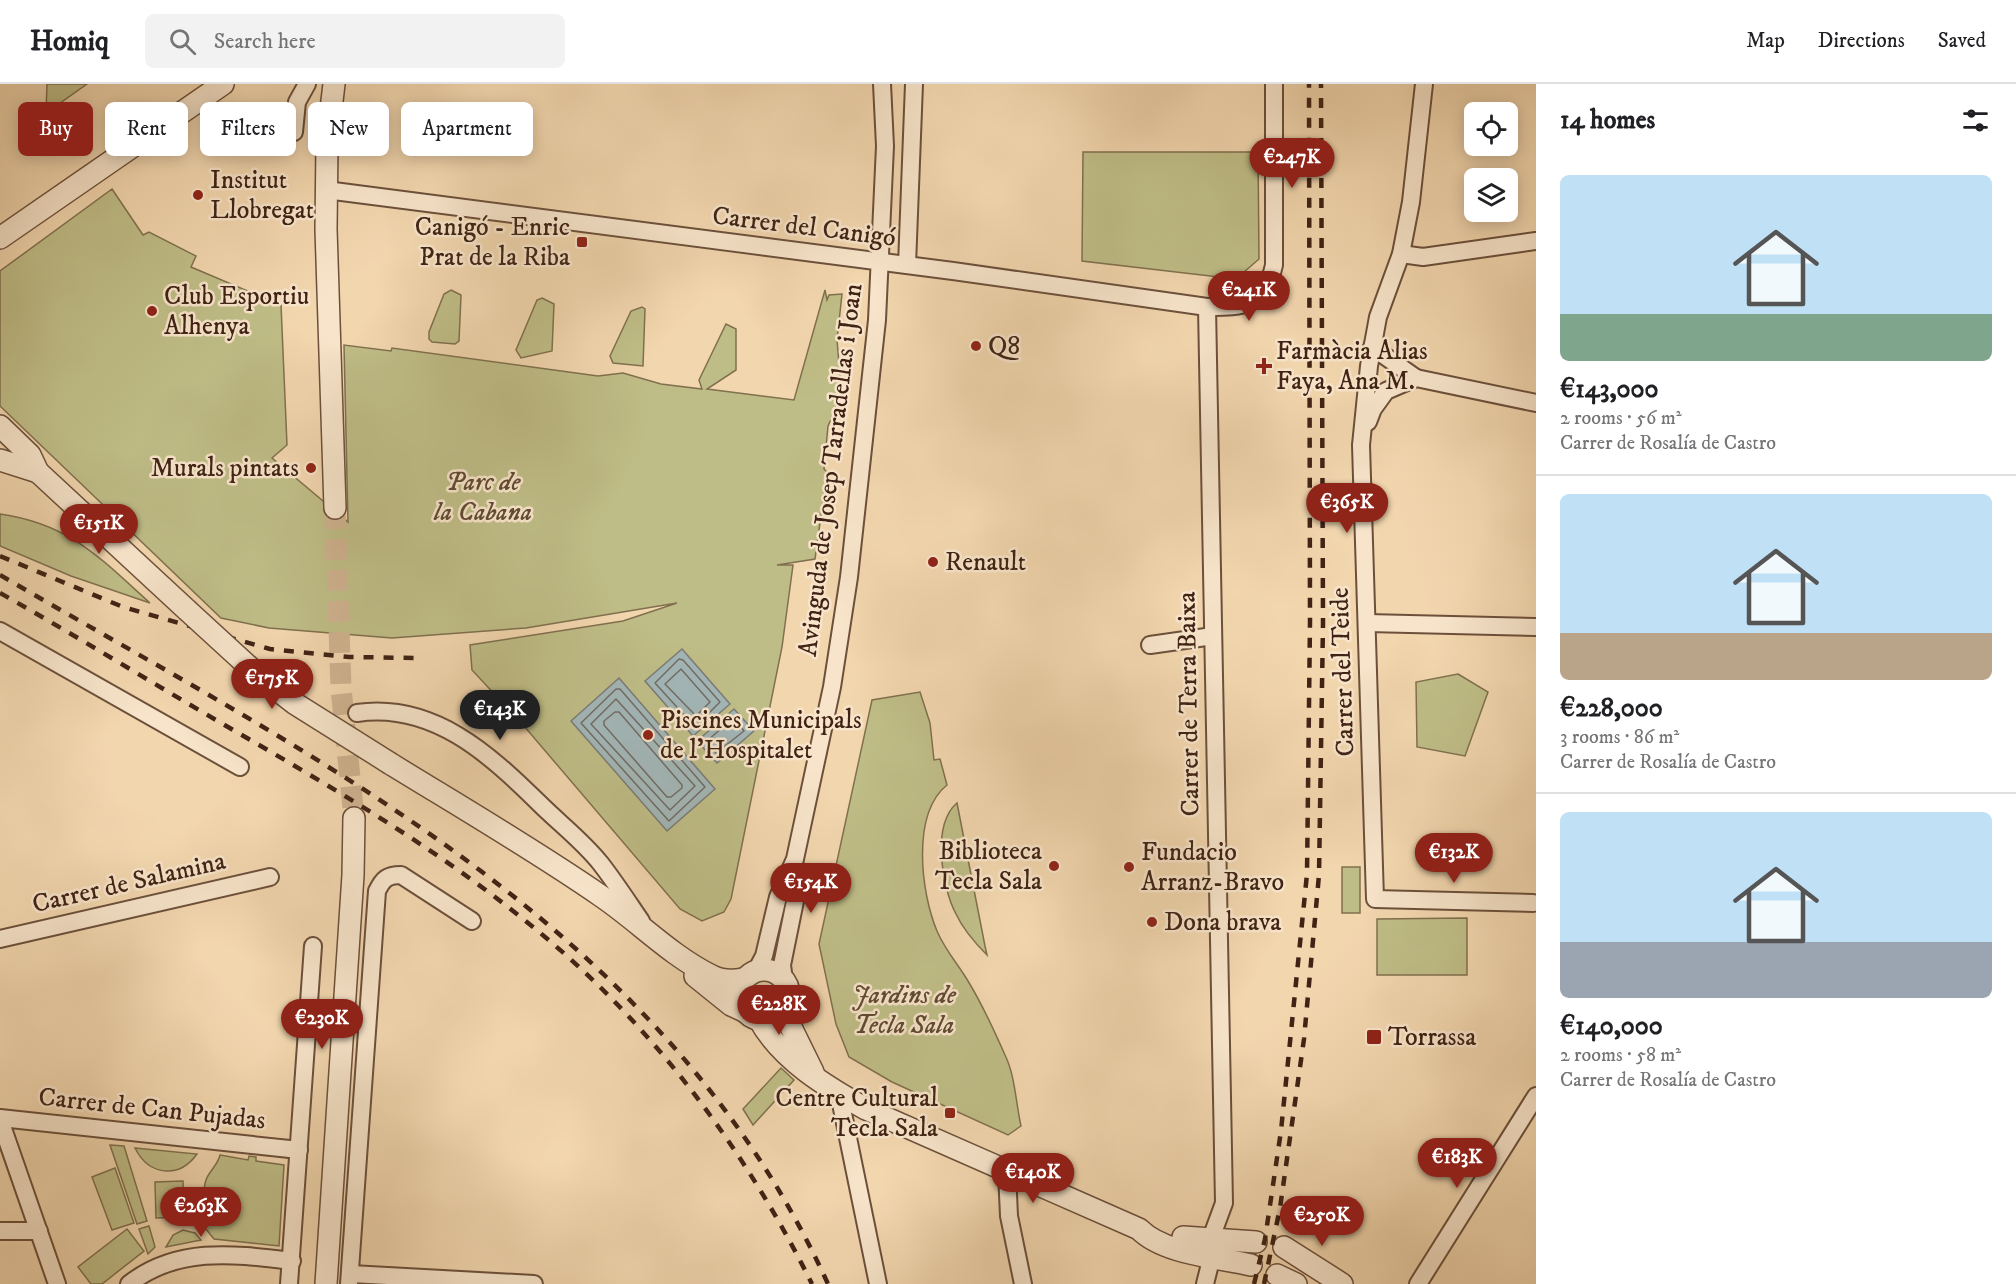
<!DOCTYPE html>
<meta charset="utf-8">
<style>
:root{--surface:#fff;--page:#f2f2f2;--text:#202124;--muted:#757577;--line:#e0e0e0;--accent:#8f2418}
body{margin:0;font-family:"IM FELL DW Pica",serif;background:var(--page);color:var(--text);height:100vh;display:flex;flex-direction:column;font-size:22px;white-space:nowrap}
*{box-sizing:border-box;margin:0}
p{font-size:20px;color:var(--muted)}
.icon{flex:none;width:33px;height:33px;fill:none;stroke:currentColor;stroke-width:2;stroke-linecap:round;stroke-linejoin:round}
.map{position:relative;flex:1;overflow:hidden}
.side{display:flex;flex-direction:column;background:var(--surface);width:480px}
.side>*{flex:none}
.top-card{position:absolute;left:18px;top:18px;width:570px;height:54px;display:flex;gap:12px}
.fabs{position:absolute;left:1464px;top:18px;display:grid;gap:12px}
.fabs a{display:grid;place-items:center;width:54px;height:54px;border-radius:9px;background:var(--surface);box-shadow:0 3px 15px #0003;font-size:30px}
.price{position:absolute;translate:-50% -51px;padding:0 14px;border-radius:21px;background:var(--accent);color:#fff;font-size:20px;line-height:39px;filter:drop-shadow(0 2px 3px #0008)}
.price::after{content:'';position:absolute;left:50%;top:36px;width:18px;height:14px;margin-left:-9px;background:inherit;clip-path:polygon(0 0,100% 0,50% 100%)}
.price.selected{background:#222;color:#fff}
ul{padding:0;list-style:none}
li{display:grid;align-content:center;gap:12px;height:318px;padding:0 24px}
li+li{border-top:2px solid var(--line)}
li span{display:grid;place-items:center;height:186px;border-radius:9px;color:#555}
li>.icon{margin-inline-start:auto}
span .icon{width:108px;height:108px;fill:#fffc;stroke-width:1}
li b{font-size:26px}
h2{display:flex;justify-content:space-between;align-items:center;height:72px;padding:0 24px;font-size:26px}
.pill{padding:0 21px;border-radius:9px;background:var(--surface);box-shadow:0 3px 15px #0003;font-size:21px;line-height:54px}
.pill.selected{background:var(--accent);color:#fff}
header{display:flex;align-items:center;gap:36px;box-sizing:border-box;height:84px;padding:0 30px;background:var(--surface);border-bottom:2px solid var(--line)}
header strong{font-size:28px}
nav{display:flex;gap:33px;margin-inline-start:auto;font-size:21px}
.search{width:420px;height:54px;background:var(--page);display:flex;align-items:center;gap:15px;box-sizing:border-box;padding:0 21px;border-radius:9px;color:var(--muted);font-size:22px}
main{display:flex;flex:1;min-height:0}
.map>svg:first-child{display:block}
.green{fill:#bfbd87;stroke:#80704e;stroke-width:1.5}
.water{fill:#a2b6b7;stroke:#7b7b76;stroke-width:1.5}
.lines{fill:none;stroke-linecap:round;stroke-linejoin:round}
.shore{stroke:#716c66;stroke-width:1.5}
.tertiary-tunnel{stroke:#ceb28f;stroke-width:21;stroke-dasharray:21 10;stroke-linecap:butt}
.minor-casing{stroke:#6c503b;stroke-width:20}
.tertiary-casing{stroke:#6c503b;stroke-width:24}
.minor{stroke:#f7e4ca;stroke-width:16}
.tertiary{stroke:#f7e4ca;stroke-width:21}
.rail{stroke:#402315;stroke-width:4.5;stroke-dasharray:10 10;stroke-linecap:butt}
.tertiary-bridge-casing{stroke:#6c503b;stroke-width:24;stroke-linecap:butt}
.tertiary-bridge{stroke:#f7e4ca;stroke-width:21}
.poi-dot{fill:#8f2418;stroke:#f7e4ca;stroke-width:2}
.labels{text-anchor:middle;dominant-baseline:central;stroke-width:5;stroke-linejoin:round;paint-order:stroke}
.poi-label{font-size:26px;fill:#402315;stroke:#f7e4ca;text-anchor:start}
.street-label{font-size:26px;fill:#402315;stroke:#f7e4ca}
.park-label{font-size:26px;font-style:italic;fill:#604a32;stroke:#f7e4ca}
</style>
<header>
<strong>Homiq</strong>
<div class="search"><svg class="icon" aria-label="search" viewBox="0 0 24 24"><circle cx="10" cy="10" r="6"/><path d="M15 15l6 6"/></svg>Search here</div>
<nav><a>Map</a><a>Directions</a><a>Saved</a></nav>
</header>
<main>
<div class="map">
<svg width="1536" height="1200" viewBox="0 0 1536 1200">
<rect width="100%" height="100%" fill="#f2d6ae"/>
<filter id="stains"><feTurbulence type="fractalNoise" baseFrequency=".00333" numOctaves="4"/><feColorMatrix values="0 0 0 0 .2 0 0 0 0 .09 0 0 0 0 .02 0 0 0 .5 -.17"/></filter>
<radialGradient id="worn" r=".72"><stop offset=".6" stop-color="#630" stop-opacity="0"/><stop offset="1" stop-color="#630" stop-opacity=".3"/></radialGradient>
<!-- green -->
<g class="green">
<polygon points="47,0 87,0 46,29"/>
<polygon points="1083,68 1258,68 1259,175 1236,195 1082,177"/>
<polygon points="112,105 143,151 149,148 196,172 191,183 281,221 287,361 272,374 348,438 344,261 391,267 392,264 598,292 623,289 661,300 702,305 699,296 726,240 736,245 736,286 707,305 794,316 825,206 827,216 829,211 842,210 837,256 840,292 835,327 828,342 824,385 827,388 815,475 777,481 793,481 782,563 731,815 724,828 702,837 680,825 524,642 472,586 470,561 623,537 677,519 526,544 392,554 269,544 221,534 0,322 0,187"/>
<polygon points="451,206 461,211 459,257 455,260 432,258 429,255 429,248 444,210"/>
<polygon points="542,214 554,220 552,267 521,274 516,266 537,216"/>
<polygon points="642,223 645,225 643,282 613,279 610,272 631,227"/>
<path d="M0,430C70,440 100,474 150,519L71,492L0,462Z"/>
<polygon points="1458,590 1488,608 1465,672 1417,663 1416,598"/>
<path d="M920,608L930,639L934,676L940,675L947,701C911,730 921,809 937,847C945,866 958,880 968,897C982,920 994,946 1005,971C1015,991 1016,1020 1021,1042L1008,1051L892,998L849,973L836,940L819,860L872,616Z"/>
<path d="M957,719L985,862L987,871C975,859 963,845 956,830C942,804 931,741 957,719Z"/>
<rect x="1342" y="783" width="18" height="46"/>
<polygon points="1467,834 1467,891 1377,891 1377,835"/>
<polygon points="781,984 794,996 753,1041 743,1025"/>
<polygon points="110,1061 124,1062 147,1137 137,1140"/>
<path d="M135,1064L197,1070C179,1095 149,1092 135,1064Z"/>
<path d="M220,1071L248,1076L249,1072L256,1073V1077L284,1081L279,1162L214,1155L205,1144C205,1130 201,1110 206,1096C209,1087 218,1081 220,1071Z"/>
<polygon points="115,1084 134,1139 112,1146 92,1093"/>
<polygon points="183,1097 184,1133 156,1134 155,1098"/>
<polygon points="149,1142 155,1163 148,1170 139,1145"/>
<polygon points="127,1145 144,1167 102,1200 91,1200 78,1183"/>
<polygon points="183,1146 195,1149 201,1156 166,1163 173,1151"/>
</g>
<!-- water -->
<g class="water">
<polygon points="682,565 730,620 693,652 645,597"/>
<polygon points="619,594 715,705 667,747 571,637"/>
<polygon points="734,625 754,647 717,679 697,657"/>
</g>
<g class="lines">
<!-- shore -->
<g class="shore">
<polygon points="679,575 683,576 720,618 695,643 655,599"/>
<polygon points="681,585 710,618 696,632 665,600"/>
<polygon points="616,605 620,605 705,703 669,737 581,639"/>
<polygon points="616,615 695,702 670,726 591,640"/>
<polygon points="615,628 619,628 682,701 682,704 671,713 667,713 604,641 604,637"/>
<polygon points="732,635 736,636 744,647 716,669 707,657"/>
</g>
<!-- tertiary-tunnel -->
<polyline class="tertiary-tunnel" points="335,424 341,604 354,734"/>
<!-- minor casing -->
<g class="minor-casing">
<g id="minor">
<polyline points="1424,0 1411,118 1401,170 1378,233 1369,282 1361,361 1375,815 1533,819"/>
<polyline points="294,48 297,18 307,0"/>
<path d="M326,106L953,187L1207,223C1244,223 1265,223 1274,181V0"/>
<polyline points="1401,170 1423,173 1536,157"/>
<polyline points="907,181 914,0"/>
<polyline points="1207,223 1224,1119 1210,1157"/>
<polyline points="1372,263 1416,294"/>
<polyline points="1368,338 1373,325 1386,307 1416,294 1536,319"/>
<polyline points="1367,539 1536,543"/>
<polyline points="0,547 240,683"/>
<polyline points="1150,561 1213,552"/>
<path d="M357,629C433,618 489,670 539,719C559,739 584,758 601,780C615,798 628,818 641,837"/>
<polyline points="0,855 270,793"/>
<polyline points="756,887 764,872 778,813 795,775 832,603 849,493 877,236 885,62 882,0"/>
<polyline points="784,896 782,881 795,817 795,782"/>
<polyline points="839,1010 878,1200"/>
<polyline points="0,1034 299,1066"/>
<polyline points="0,1036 57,1200"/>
<polyline points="1007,1088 1009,1132 1023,1200"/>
<polyline points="0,1147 39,1147"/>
<polyline points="351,1190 534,1200"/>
<path d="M129,1200C178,1162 234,1170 292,1177"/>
<polyline points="289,1200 313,862"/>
<path d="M349,1200L377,807C383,795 387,791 401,791L472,837"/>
<polyline points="1205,1200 1212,1172"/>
<polyline points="1418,1200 1536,1012"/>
</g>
</g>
<!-- tertiary casing -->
<g class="tertiary-casing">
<g id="tertiary">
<polyline points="334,0 327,59 326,145 335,424"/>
<polyline points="0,154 223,0"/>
<polyline points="0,342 30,371 38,388 187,526"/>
<polyline points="0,376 38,388"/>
<path d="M391,680C461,723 533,765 601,812C638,837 671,872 712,892C722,897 733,897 743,895"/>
<circle cx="764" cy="911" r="25"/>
<polyline points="695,892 731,921 744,927"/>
<polyline points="783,927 813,988"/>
<path d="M759,935C781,976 827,1003 866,1025L1139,1145C1164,1170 1216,1173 1251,1181"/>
<polyline points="1183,1153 1256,1158"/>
<polyline points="1284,1163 1342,1200"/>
<polyline points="1277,1191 1296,1200"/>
<polyline points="326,1200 353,791 354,734"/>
</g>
</g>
<!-- minor -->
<use href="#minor" class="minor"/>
<!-- tertiary -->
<use href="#tertiary" class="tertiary"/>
<!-- rail -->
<g class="rail">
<polyline points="0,472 123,523 270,565 349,573 416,574"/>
<path d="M0,491C321,678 665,842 828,1200"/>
<path d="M0,509C73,550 144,594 216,636C349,713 486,792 597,900C685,986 757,1089 812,1200"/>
<polyline points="1254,1200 1265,1155 1281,1047 1307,790 1310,538 1309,0"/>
<polyline points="1264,1200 1280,1124 1304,955 1319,791 1323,540 1321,0"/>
</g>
<!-- tertiary-bridge casing -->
<g class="tertiary-bridge-casing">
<polyline id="tertiary-bridge" points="187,526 258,591 294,619 391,680"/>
</g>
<!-- tertiary-bridge -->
<use href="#tertiary-bridge" class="tertiary-bridge"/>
</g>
<!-- markers -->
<g class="poi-dot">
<circle cx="198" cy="111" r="6"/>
<rect x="576" y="152" width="12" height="12" rx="3"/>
<circle cx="152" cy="227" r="6"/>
<circle cx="976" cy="262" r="6"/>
<path d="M1261 273h6v6h6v6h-6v6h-6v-6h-6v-6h6z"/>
<circle cx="311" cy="384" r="6"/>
<circle cx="933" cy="478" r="6"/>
<circle cx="648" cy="651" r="6"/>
<circle cx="1054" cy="782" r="6"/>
<circle cx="1129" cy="783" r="6"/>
<circle cx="1152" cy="838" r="6"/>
<rect x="1366" y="945" width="16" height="16" rx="3"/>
<rect x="944" y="1023" width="12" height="12" rx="3"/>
</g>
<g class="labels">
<!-- poi labels -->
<g class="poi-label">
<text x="210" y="96">Institut<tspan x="210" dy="30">Llobregat</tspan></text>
<text x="570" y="143" text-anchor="end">Canigó - Enric<tspan x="570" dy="30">Prat de la Riba</tspan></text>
<text x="164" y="212">Club Esportiu<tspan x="164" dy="30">Alhenya</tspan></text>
<text x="988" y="262">Q8</text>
<text x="1276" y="267">Farmàcia Alias<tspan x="1276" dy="30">Faya, Ana M.</tspan></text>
<text x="299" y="384" text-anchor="end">Murals pintats</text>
<text x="945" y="478">Renault</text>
<text x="660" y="636">Piscines Municipals<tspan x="660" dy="30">de l'Hospitalet</tspan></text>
<text x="1042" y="767" text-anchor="end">Biblioteca<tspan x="1042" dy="30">Tecla Sala</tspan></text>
<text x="1141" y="768">Fundacio<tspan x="1141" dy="30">Arranz-Bravo</tspan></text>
<text x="1164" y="838">Dona brava</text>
<text x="1388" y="953">Torrassa</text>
<text x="938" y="1014" text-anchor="end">Centre Cultural<tspan x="938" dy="30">Tecla Sala</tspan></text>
</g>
<!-- street labels -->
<g class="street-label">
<text transform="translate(804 143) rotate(7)">Carrer del Canigó</text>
<text transform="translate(831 386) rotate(-83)">Avinguda de Josep Tarradellas i Joan</text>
<text transform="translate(1343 588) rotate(-92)">Carrer del Teide</text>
<text transform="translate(1189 620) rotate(-91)">Carrer de Terra Baixa</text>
<text transform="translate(129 799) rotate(-13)">Carrer de Salamina</text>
<text transform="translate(152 1025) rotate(6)">Carrer de Can Pujadas</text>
</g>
<!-- park labels -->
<g class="park-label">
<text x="483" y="398">Parc de<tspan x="483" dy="30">la Cabana</tspan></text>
<text x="904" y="911">Jardins de<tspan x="904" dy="30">Tecla Sala</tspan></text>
</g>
</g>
<rect width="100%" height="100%" filter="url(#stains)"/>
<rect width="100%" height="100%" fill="url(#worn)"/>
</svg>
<div class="fabs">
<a><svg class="icon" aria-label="locate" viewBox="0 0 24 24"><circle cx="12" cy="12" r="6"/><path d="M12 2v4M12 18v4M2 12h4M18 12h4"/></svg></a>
<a><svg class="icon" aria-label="layers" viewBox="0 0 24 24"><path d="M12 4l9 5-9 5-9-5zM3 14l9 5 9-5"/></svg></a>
</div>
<b class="price" style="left:1292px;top:105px">€247K</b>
<b class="price" style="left:1249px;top:238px">€241K</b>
<b class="price" style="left:1347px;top:450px">€365K</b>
<b class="price" style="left:99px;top:471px">€151K</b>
<b class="price" style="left:272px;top:626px">€175K</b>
<b class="price selected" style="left:500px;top:657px">€143K</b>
<b class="price" style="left:1454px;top:800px">€132K</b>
<b class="price" style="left:811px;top:830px">€154K</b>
<b class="price" style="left:779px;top:952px">€228K</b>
<b class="price" style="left:322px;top:966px">€230K</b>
<b class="price" style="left:1457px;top:1105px">€183K</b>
<b class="price" style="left:1033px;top:1120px">€140K</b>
<b class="price" style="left:201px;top:1154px">€263K</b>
<b class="price" style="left:1322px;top:1163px">€250K</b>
<div class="top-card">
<a class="pill selected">Buy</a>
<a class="pill">Rent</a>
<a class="pill">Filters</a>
<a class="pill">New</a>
<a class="pill">Apartment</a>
</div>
</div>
<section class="side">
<h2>14 homes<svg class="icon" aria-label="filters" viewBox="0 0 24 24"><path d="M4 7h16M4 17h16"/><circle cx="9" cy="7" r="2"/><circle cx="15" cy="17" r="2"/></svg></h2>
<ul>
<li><span style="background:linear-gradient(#bfe0f5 75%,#7fa58c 0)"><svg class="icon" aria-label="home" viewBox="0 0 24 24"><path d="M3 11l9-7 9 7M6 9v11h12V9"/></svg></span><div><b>€143,000</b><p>2 rooms · 56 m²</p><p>Carrer de Rosalía de Castro</p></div></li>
<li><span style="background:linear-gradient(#bfe0f5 75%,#b9a48a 0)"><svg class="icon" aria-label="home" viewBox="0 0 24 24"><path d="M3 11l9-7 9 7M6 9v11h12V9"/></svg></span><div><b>€228,000</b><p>3 rooms · 86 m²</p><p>Carrer de Rosalía de Castro</p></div></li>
<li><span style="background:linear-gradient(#bfe0f5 70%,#9aa5b1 0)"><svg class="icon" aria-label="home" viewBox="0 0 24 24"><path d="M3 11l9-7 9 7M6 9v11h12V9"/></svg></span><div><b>€140,000</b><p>2 rooms · 58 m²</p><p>Carrer de Rosalía de Castro</p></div></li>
</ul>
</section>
</main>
